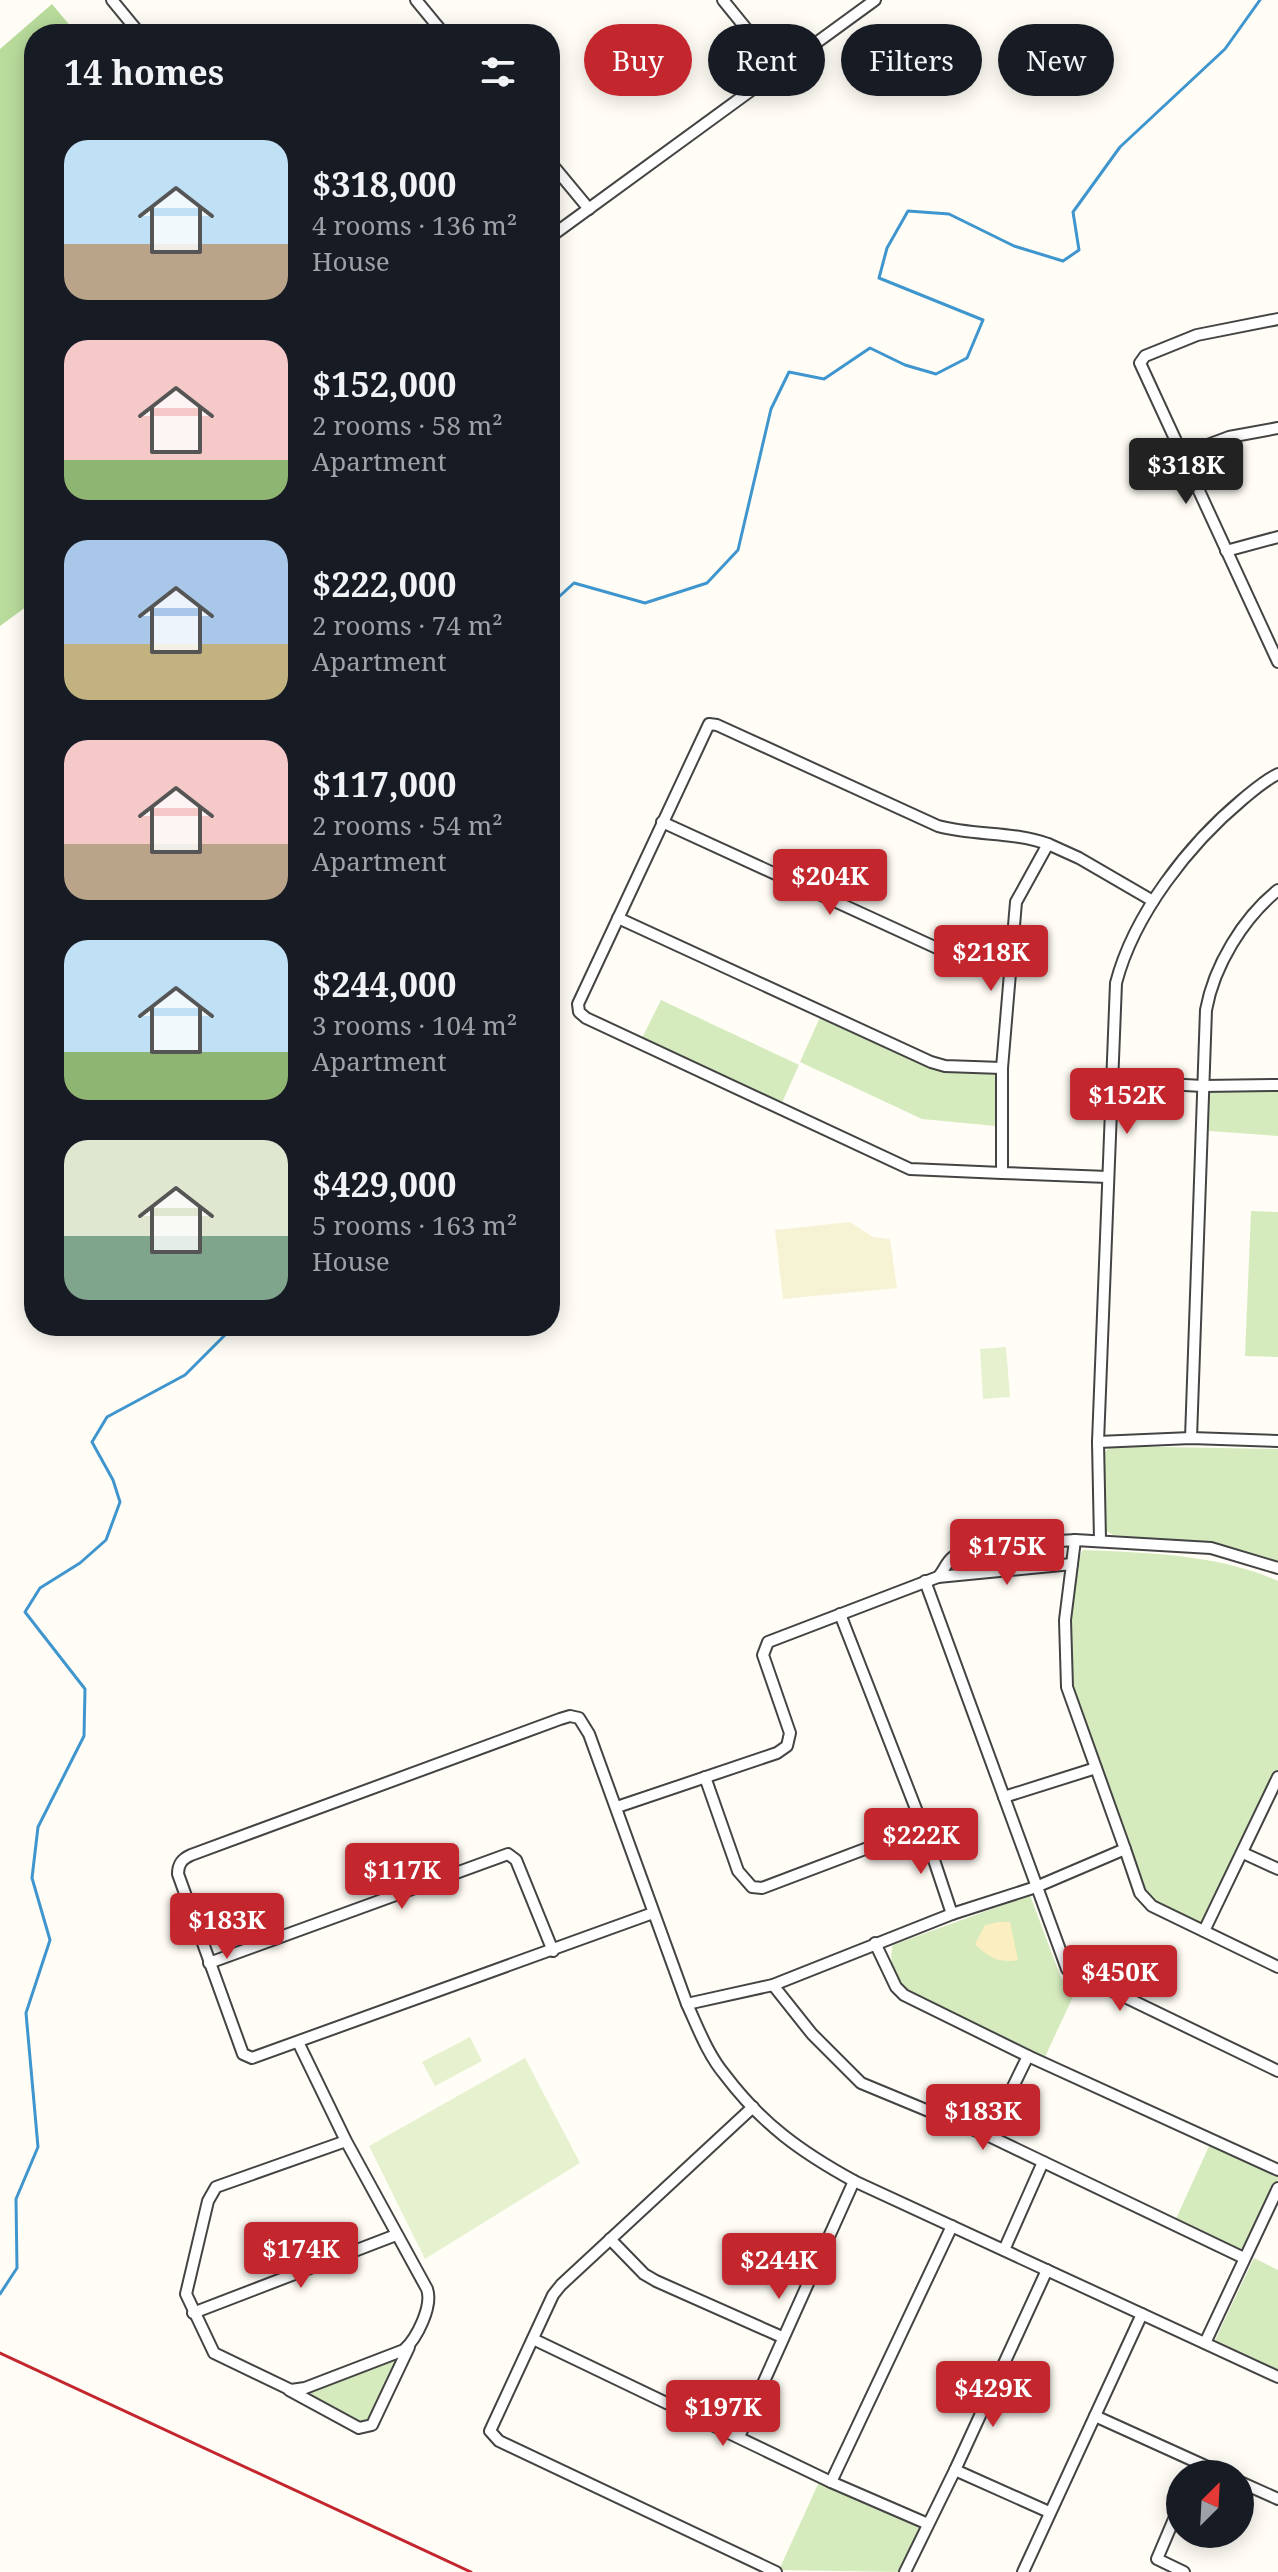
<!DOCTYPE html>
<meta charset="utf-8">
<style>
:root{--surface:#171b24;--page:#242831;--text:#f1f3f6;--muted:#9ea1a6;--accent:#c4262e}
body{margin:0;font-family:"Noto Serif",serif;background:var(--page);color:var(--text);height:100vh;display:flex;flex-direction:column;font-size:30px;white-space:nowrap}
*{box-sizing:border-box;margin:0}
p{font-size:26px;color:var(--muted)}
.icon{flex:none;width:44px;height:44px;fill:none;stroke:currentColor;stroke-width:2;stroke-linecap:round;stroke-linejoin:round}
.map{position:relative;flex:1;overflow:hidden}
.details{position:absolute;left:24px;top:24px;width:536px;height:1312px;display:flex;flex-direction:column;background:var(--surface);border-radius:32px;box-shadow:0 4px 20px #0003}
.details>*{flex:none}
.banner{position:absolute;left:584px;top:24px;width:574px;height:72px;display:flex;gap:16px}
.needle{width:52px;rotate:24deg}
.tools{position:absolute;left:1166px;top:2460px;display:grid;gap:16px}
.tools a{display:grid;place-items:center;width:88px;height:88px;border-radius:50%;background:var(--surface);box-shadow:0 4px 20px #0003;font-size:40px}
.price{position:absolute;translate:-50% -68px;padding:0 18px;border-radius:8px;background:var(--accent);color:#fff;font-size:26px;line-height:52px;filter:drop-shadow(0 2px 4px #0008)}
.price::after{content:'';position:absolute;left:50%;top:48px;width:24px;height:18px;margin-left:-12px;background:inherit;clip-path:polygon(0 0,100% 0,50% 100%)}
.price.selected{background:#222;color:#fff}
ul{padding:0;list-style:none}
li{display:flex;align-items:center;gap:24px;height:200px;padding:0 40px}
li span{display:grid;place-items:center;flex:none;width:224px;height:160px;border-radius:24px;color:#555}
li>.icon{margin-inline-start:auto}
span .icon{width:96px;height:96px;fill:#fffc;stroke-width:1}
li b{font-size:34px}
h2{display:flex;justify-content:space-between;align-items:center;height:96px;padding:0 40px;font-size:34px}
.chip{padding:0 28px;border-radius:36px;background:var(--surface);box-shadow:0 4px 20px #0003;font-size:28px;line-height:72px}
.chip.selected{background:var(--accent);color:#fff}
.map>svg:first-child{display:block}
.farmland{fill:#f6f3d4}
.green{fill:#d5ebbd}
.forest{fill:#b9dc9c}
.sand{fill:#fbeec1}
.pitch{fill:#e6f2cf}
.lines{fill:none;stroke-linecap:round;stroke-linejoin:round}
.stream{stroke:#3f96cf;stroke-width:3}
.minor-casing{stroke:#444;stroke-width:14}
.minor{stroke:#fff;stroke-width:10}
.rail{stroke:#c4262e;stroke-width:3}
</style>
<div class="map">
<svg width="1278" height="2572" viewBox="0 0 1278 2572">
<rect width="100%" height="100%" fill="#fffdf5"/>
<!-- farmland -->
<polygon class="farmland" points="850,1222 873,1237 890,1239 897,1288 783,1299 775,1230"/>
<!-- green -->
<g class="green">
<polygon points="661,1000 799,1065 781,1105 641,1040"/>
<polygon points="821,1015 917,1060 1000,1071 996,1126 922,1119 800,1062"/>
<polygon points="1215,1090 1278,1091 1278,1136 1209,1131 1209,1094"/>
<polygon points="1251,1211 1278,1212 1278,1357 1245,1356"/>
<polygon points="1111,1446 1278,1449 1278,1564 1211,1543 1113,1535 1105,1530 1105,1452"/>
<path d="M1083,1550C1149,1553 1217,1554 1278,1581V1771L1203,1928L1153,1904L1142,1892L1069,1686C1067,1653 1066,1577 1083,1550Z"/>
<path d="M1030,1895L1061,1978L1078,1986L1044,2059L908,1992C895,1980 888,1962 893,1945Z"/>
<polygon points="1210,2144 1278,2174 1278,2179 1241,2253 1175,2221"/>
<polygon points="1254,2258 1278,2270 1278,2370 1215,2340"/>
<polygon points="402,2355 370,2421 359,2425 301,2393"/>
<polygon points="819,2482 919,2528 899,2572 779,2570"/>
</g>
<!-- forest -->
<polygon class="forest" points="52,4 77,34 34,34 34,601 0,626 0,49"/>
<!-- sand -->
<path class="sand" d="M998,1922H1010L1018,1960C1002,1964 986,1957 975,1944L985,1925Z"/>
<!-- pitch -->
<g class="pitch">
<polygon points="1006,1347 1010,1397 983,1399 980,1349"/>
<polygon points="470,2037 482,2061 435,2086 422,2062"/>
<polygon points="525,2058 580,2163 425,2259 369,2146"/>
</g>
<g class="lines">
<!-- stream -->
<g class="stream">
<polyline points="550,605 574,583 645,603 707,583 738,550 771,409 789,372 824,379 870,348 905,365 936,374 967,358 983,320 879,278 887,248 908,211 949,214 1014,246 1063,261 1079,250 1073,212 1120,147 1225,49 1260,0"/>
<polyline points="0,2294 17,2268 16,2199 38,2147 26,2013 50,1940 32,1878 38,1827 84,1736 85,1689 25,1612 40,1588 80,1563 106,1540 120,1502 113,1480 92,1442 107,1417 185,1375 234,1326"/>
</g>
<!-- minor casing -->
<g class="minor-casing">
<g id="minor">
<polyline points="112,0 140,34"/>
<polyline points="416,0 444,34"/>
<polyline points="723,0 779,69"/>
<polyline points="550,162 589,209"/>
<polyline points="550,237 875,0"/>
<polyline points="1278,319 1197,335 1145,356 1140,363 1278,662"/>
<polyline points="1181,455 1229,437 1278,428"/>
<polyline points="1226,551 1278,537"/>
<polyline points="662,822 939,949 976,959 1011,962"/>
<polyline points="618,918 931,1062 945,1066 1002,1068"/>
<polyline points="1112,1081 1203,1086 1278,1085"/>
<path d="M1002,1173L910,1169L586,1018L579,1012L578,1004L709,724L717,725L938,826C974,836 1012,831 1048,844"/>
<polyline points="1108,1177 1002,1173 1002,1068 1016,902 1048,844 1079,858 1153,901"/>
<path d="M1191,1438L1206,1010C1214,966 1243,918 1278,890"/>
<polyline points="1098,1442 1191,1438 1278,1441"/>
<polyline points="1075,1540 1211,1548 1278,1568"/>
<path d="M1100,1540L1098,1442L1116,983C1134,914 1189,844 1243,799C1254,790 1265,780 1278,774"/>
<polyline points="938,1577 1072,1564"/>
<polyline points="925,1581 1067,1969 1278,2071"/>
<polyline points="705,1777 738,1871 752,1887 762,1888 923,1827 840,1614"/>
<polyline points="1004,1797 1096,1768"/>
<path d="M617,1807L777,1753L787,1746L790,1733L763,1655L768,1642L938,1577C944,1571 946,1562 953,1557C970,1543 1051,1542 1075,1540L1065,1620L1067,1687L1125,1849L1036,1887L952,1914L773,1985L687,2004"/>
<polyline points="923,1827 952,1914"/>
<polyline points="1125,1849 1140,1893 1152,1906 1278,1967"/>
<polyline points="1243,1853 1278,1869"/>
<path d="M653,1913L252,2058L243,2054L178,1874C178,1864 182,1859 191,1855L560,1719L570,1716L579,1718L589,1734L687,2004C698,2028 708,2055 725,2075C762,2124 801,2152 854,2181L1278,2377"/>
<polyline points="1204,1931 1278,1777"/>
<polyline points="875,1943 896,1987 904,1995 1028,2056 1278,2170"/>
<polyline points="209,1963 508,1854 516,1860 553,1951"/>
<polyline points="773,1985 812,2034 861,2083 989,2136 1244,2258"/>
<path d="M298,2042L346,2141L427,2289C433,2306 417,2338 404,2350L305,2388L291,2390L214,2353L186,2294L208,2201L216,2187L346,2141"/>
<polyline points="753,2107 561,2285 553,2295 490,2431 499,2441 776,2572"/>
<polyline points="989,2136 1028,2056"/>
<polyline points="610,2239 644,2274 656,2281 782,2337"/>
<polyline points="1004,2250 1043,2162"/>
<polyline points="193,2313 396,2235"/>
<polyline points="533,2339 831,2482 928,2524"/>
<polyline points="1205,2343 1278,2188"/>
<polyline points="289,2390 359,2428 372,2425 409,2347"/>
<polyline points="1095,2416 1223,2474"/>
<polyline points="739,2437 854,2181"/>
<polyline points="955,2470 1049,2512"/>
<polyline points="1193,2474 1198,2463"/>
<polyline points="831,2482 952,2226"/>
<polyline points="1240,2482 1278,2499"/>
<polyline points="1180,2505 1157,2559 1184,2572"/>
<polyline points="905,2572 955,2470 1047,2270"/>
<polyline points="1023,2572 1142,2314"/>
</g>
</g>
<!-- minor -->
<use href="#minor" class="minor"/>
<!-- rail -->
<polyline class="rail" points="0,2353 471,2572"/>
</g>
</svg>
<div class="tools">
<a><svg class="needle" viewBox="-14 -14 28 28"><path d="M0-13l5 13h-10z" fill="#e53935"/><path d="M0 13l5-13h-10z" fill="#9ea1a6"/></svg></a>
</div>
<b class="price selected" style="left:1186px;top:506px">$318K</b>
<b class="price" style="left:830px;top:917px">$204K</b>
<b class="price" style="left:991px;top:993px">$218K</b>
<b class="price" style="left:1127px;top:1136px">$152K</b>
<b class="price" style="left:1007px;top:1587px">$175K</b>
<b class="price" style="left:921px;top:1876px">$222K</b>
<b class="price" style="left:402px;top:1911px">$117K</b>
<b class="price" style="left:227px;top:1961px">$183K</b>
<b class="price" style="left:1120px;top:2013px">$450K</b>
<b class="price" style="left:983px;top:2152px">$183K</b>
<b class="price" style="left:301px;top:2290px">$174K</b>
<b class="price" style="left:779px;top:2301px">$244K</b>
<b class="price" style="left:993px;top:2429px">$429K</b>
<b class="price" style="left:723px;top:2448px">$197K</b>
<div class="banner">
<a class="chip selected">Buy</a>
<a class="chip">Rent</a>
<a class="chip">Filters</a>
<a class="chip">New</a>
</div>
<section class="details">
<h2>14 homes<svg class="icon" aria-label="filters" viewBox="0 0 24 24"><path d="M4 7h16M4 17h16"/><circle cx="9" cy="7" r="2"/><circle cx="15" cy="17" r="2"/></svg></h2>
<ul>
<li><span style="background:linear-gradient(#bfe0f5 65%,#b9a48a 0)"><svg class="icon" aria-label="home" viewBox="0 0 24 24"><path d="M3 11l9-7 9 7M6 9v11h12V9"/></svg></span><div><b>$318,000</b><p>4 rooms · 136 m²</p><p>House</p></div></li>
<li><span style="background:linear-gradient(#f6c9c9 75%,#8fb573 0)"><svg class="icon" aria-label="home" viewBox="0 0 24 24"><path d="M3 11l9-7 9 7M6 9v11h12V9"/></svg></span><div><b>$152,000</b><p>2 rooms · 58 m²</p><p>Apartment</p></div></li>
<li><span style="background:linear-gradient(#a9c7e8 65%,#c2b280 0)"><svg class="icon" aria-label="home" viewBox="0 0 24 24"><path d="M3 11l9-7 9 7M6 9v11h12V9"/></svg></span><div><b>$222,000</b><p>2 rooms · 74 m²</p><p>Apartment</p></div></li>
<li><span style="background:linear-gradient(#f6c9c9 65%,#b9a48a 0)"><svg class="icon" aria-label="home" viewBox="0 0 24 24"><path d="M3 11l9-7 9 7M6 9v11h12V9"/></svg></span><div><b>$117,000</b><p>2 rooms · 54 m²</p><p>Apartment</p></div></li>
<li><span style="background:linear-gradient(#bfe0f5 70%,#8fb573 0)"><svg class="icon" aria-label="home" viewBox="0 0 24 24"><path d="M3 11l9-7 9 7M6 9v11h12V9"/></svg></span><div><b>$244,000</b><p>3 rooms · 104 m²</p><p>Apartment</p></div></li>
<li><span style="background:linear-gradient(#dfe7d0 60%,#7fa58c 0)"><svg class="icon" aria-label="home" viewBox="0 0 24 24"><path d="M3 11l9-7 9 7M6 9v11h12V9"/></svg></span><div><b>$429,000</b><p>5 rooms · 163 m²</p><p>House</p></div></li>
</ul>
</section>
</div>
